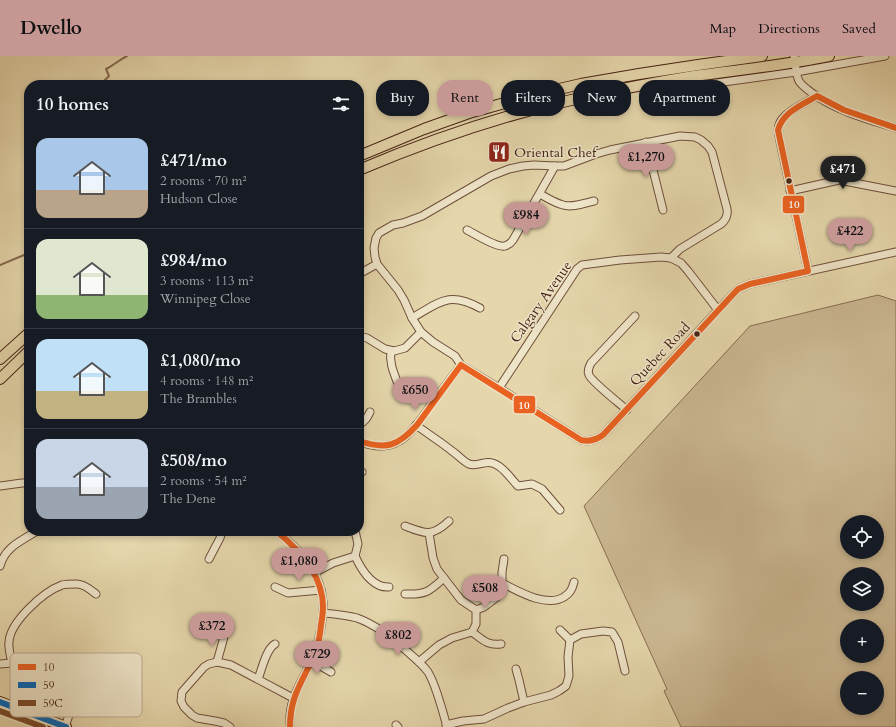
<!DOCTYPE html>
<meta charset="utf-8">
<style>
:root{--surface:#171b24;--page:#20242c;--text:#f1f3f6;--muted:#9ea1a6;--line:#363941;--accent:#c59692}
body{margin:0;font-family:Cardo,serif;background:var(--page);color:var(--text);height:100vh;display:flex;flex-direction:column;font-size:15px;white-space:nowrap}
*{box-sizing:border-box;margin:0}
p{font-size:13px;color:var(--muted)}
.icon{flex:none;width:22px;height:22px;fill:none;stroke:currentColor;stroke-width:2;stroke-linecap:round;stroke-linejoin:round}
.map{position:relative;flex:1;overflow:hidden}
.panel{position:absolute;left:24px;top:24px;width:340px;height:456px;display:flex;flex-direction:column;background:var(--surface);border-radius:16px;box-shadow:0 2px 6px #0003}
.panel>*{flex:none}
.banner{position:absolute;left:376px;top:24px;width:380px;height:36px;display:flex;gap:8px}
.controls{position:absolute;left:840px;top:459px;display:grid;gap:8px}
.controls a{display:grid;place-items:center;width:44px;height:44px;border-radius:50%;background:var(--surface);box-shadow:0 2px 6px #0003;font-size:20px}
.price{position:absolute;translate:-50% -34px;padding:0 9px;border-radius:14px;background:var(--accent);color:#111;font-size:13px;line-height:26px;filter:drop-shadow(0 1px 2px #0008)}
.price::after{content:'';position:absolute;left:50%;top:24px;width:12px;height:9px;margin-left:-6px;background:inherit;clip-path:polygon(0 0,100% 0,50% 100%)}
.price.on{background:#222;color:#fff}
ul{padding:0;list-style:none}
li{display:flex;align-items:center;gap:12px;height:100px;padding:0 12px}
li+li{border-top:1px solid var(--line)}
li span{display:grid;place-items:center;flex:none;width:112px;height:80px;border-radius:12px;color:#555}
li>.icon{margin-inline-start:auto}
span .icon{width:48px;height:48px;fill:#fffc;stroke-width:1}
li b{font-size:17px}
h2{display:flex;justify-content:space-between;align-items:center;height:48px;padding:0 12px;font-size:17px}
.chip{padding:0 14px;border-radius:16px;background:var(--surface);box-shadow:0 2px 6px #0003;font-size:14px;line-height:36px}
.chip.on{background:var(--accent);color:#111}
header{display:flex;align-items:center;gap:24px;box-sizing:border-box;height:56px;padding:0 20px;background:var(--accent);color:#111}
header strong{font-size:19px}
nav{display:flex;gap:22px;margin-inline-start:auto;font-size:14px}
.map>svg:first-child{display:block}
.green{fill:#cab791;stroke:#886c52;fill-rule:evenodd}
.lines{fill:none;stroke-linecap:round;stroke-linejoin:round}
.stream{stroke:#856950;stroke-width:2}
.minor-casing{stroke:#6e4f3a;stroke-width:9}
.highway-casing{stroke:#462214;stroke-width:12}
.minor{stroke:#eee4c8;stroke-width:7}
.highway{stroke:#e5d6ab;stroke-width:10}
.bus-1-casing{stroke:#eee4c8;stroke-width:9}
.bus-2-casing{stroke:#eee4c8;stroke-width:9}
.bus-3-casing{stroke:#eee4c8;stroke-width:9}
.bus-1{stroke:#e96221;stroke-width:6}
.bus-2{stroke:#0065bd;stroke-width:6}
.bus-3{stroke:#7a4b2a;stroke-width:6}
.bus-dot{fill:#462214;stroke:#eee4c8;stroke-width:1.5}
.labels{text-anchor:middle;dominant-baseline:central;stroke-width:3;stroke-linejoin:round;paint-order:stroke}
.poi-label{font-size:14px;fill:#462214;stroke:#eee4c8;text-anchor:start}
.street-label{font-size:14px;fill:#462214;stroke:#eee4c8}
.key{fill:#eee4c8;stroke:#bcaa92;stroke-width:1}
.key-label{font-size:11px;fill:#462214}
.line-badge{stroke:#eee4c8;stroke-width:1.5}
.badge-label{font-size:11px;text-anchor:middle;font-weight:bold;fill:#fff}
</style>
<header>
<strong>Dwello</strong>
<nav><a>Map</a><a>Directions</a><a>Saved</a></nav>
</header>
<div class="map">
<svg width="896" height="671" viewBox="0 0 896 671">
<rect width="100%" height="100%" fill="#e5d6ab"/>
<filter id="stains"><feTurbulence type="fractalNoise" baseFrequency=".005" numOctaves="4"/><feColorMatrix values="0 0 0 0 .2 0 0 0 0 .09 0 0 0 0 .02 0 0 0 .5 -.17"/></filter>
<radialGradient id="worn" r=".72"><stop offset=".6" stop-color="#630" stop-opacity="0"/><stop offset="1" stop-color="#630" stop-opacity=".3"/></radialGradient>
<!-- green -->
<path class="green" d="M878,239L896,245V671H681L664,635L667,633L584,450L750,270ZM847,466H877V496H847ZM847,518H877V548H847ZM847,570H877V600H847ZM847,622H877V652H847Z"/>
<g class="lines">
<!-- stream -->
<g class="stream">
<path d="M102,29L104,25L109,20L106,13C114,9 119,4 127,0"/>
<polyline points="0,209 24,199 29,198"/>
</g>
<!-- minor casing -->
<g class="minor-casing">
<g id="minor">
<path d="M794,0C796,8 795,17 799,25C802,30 807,33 812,37C837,55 867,63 896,72"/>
<polyline points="702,29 796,16 885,0"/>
<polyline points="646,86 663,154"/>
<polyline points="790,135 839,124 896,135"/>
<path d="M540,138C547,142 555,147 563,149C572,152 585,147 594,145"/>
<path d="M467,174C475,178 497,192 505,190C508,189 511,187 513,184L555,110"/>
<path d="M671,202L680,193L721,168C726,164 728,159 727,153L712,96L708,90L701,84L695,81L680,80L610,94L596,98L564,110H555L534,109L523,110L509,113L491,120L422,160L403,167L393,169L379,177L376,182L374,192L375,201L377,208L398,234L404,244L412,262L421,276L433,286L455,300L461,309L499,332L581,384C589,386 596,384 603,379L718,254L738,233L750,228L896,196"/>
<path d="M808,215L780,85C779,80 777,74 779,69C782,57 807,46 817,40"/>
<polyline points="359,218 377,208"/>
<path d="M412,262C440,246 449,235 480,252"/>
<polyline points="359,280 367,282 385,293 394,295 405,292 421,276"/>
<path d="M391,295C389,307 394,317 398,328"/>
<polyline points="499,332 577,213 582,209 620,204 661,201 671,202 681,207 688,215 718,254"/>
<path d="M627,354C619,347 592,326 589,319C587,315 589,311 591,307L635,260"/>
<path d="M359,368C365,366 367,362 370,356"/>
<path d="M416,369C428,378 441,386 452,395C458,399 463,405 469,408C474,410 479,408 484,407C499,403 509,421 518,430L532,428L542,433L560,454"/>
<path d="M359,385C397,401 411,377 431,349C441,336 451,322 461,309"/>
<polyline points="359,418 362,416"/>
<polyline points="0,430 22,427 29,427"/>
<path d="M405,470C426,478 432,481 449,465"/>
<path d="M276,475C299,492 321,517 323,546C324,555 322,563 321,571C319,583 317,595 311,606C300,629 288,644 290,671"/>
<path d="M355,500C361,513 372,532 389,531"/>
<polyline points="209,503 220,482 222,475"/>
<path d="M0,510C5,491 21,485 37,475"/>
<polyline points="314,517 333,507 355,500 358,488 355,475"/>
<path d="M502,527C518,535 546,552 564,541C570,537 572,534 574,526"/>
<polyline points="275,531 288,537 321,534"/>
<path d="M405,538C426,539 430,535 444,522"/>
<polyline points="476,554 484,551 497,541 502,527 502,516 504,503"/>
<path d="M323,557C334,558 346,559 357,562C377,569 395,584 410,598C416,603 423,609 428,616C436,629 443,656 447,671"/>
<polyline points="560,574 570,584"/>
<path d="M472,576C482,583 487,590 501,588"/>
<polyline points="312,605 331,616"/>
<polyline points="217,606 224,581"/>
<polyline points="419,606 439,589 452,582 472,576 476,568 476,554 461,544 437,513 433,502 429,477"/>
<path d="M12,607C11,601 8,593 9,586C10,566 43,536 62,529C66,528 73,528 77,528C84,528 91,534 96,538"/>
<polyline points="0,608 12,607 19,612 31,624 50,640 67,649 69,659 65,671"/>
<polyline points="516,613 519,624 524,646"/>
<path d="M258,623C262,613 266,593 275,588"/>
<polyline points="396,669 398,671"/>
<polyline points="446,669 463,665 484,663 508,652 524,646 551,639 559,635 566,630 569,620 568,601 570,584 581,578 603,575 612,576 618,586 625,615"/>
<polyline points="230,671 224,667 215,665 197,662 192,659 184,651 181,645 182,636 204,611 209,608 217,606 231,609 293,642"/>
</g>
</g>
<!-- highway casing -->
<g class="highway-casing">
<g id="highway">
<polyline points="359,100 424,73 469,57 537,38 581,28 639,18 698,9 762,0"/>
<path d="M359,114C432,83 506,58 584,41C620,33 657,26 694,20C739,14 785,9 829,0"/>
<polyline points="0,303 29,277"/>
<polyline points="0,323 29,295"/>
<polyline points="0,646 66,671"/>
</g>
</g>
<!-- minor -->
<use href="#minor" class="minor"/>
<!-- highway -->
<use href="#highway" class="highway"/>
<!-- bus-1 casing -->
<g class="bus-1-casing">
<g id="bus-1">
<path d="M359,385C387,394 398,390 417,369L461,309L581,384C589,386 596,384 603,379L738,233L750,228L808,215L778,74C783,56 802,49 817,40L844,54L896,72"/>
<path d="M276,475C300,494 323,519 323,551C323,557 322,563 321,569C320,580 318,592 313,602C301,628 290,641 290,671"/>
</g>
</g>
<!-- bus-2 casing -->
<g class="bus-2-casing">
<polyline id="bus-2" points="0,646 66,671"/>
</g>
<!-- bus-3 casing -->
<g class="bus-3-casing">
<polyline id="bus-3" points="0,655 43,671"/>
</g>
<!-- bus-1 -->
<use href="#bus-1" class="bus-1"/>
<!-- bus-2 -->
<use href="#bus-2" class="bus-2"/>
<!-- bus-3 -->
<use href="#bus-3" class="bus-3"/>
</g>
<!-- icons -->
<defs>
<g id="restaurant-square" transform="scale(1.15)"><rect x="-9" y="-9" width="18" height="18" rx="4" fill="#8f2418" stroke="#eee4c8"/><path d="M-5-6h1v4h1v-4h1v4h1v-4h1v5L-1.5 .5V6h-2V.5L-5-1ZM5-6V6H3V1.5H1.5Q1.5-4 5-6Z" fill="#fff"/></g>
</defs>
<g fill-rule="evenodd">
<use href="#restaurant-square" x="499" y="96"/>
</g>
<!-- markers -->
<g class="bus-dot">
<circle cx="789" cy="125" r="3.5"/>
<circle cx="697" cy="278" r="3.5"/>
</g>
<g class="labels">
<!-- poi labels -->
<g class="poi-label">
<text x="514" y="96">Oriental Chef</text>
</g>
<!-- street labels -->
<g class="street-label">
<text transform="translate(541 246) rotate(-55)">Calgary Avenue</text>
<text transform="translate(660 298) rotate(-47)">Quebec Road</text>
</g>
</g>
<!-- legend -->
<rect x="10" y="597" width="132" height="64" rx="6" class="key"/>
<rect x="18" y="608" width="18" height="6" fill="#e96221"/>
<rect x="18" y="626" width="18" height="6" fill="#0065bd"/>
<rect x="18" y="644" width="18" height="6" fill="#7a4b2a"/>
<g class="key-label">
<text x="43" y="615">10</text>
<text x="43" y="633">59</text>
<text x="43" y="651">59C</text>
</g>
<g class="line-badge">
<rect x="782" y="139" width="23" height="19" rx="4" fill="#e96221"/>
<rect x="513" y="339" width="23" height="19" rx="4" fill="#e96221"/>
</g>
<g class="badge-label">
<text x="794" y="152">10</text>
<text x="524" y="353">10</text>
</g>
<rect width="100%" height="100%" filter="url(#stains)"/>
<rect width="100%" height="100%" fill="url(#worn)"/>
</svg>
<div class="controls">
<a><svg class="icon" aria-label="locate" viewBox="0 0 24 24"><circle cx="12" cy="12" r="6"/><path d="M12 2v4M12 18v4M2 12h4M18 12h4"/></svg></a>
<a><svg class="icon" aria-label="layers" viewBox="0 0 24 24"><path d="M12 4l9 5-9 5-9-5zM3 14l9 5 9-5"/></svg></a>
<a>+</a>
<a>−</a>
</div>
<b class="price" style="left:646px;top:122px">£1,270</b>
<b class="price on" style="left:843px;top:134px">£471</b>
<b class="price" style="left:526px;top:180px">£984</b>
<b class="price" style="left:850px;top:196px">£422</b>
<b class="price" style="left:415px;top:355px">£650</b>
<b class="price" style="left:299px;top:526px">£1,080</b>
<b class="price" style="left:485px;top:553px">£508</b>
<b class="price" style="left:212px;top:591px">£372</b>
<b class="price" style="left:398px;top:600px">£802</b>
<b class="price" style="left:317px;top:619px">£729</b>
<div class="banner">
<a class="chip">Buy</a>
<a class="chip on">Rent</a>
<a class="chip">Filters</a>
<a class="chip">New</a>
<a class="chip">Apartment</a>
</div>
<section class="panel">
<h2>10 homes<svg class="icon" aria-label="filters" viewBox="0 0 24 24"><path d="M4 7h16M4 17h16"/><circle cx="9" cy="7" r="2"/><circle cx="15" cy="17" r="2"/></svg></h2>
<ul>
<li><span style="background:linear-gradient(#a9c7e8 65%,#b9a48a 0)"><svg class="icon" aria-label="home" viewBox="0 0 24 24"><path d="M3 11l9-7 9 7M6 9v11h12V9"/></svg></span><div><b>£471/mo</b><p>2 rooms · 70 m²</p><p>Hudson Close</p></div></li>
<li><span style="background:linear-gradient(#dfe7d0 70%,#8fb573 0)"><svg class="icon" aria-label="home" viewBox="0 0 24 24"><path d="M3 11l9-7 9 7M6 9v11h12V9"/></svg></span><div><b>£984/mo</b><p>3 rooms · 113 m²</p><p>Winnipeg Close</p></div></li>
<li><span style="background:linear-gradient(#bfe0f5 65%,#c2b280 0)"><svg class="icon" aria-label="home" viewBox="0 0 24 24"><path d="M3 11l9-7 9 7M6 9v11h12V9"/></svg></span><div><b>£1,080/mo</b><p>4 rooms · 148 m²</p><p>The Brambles</p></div></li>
<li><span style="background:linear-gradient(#c9d6e8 60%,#9aa5b1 0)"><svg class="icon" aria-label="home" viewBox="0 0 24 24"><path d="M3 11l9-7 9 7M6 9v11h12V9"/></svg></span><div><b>£508/mo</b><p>2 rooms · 54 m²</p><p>The Dene</p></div></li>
</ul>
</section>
</div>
